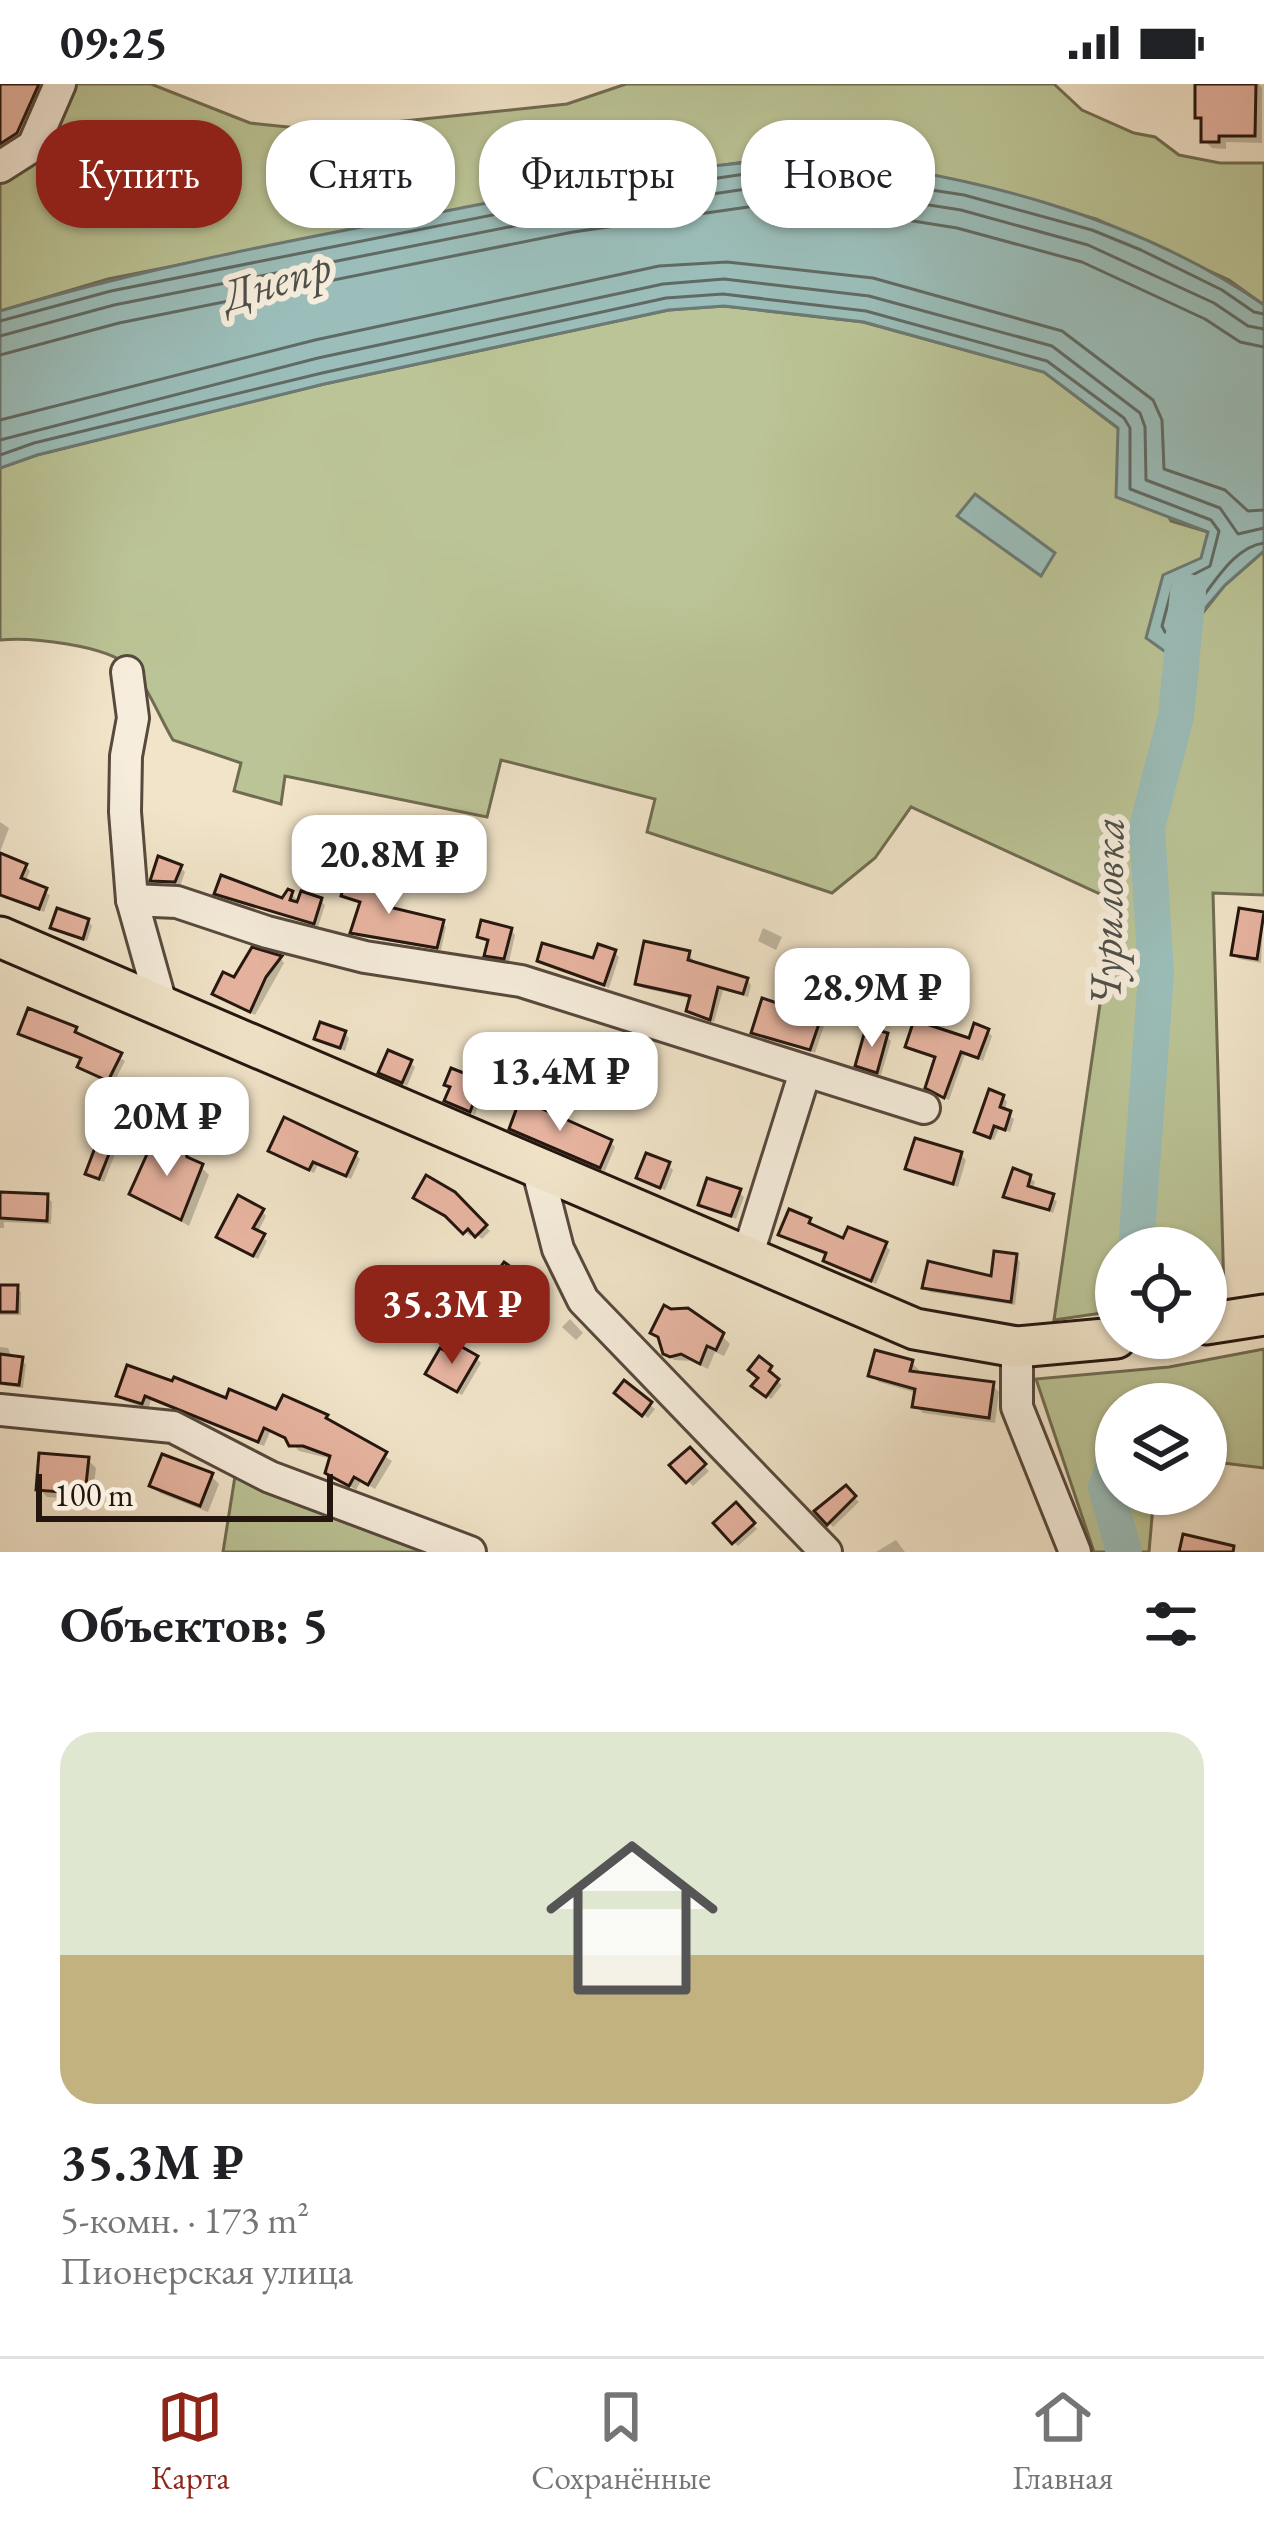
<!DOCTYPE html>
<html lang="ru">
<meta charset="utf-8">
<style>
:root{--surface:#fff;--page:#f6f6f6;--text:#202124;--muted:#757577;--line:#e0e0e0;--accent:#8f2418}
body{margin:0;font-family:"EB Garamond",serif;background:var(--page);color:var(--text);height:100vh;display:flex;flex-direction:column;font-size:45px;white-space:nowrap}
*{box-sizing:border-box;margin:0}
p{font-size:39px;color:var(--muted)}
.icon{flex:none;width:66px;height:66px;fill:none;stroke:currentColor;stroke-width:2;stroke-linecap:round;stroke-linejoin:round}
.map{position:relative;height:1468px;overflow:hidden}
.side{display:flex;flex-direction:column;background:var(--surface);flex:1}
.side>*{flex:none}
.hud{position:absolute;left:36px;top:36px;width:1194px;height:108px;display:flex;gap:24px}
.tools{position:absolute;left:1095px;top:1143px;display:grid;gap:24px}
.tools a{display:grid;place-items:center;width:132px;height:132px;border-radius:50%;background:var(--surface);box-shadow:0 3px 9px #0004;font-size:60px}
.scale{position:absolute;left:36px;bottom:30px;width:297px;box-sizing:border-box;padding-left:12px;border:6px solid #24150e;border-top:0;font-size:33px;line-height:42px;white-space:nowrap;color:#24150e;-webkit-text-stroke:9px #f6eddc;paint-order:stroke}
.price{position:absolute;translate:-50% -102px;padding:0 27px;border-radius:24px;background:#fff;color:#222;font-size:39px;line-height:78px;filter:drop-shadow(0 3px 6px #0008)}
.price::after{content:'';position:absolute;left:50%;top:72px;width:36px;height:27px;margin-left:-18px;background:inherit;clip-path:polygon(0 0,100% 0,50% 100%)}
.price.on{background:var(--accent);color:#fff}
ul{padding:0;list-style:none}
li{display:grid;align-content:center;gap:24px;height:636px;padding:0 60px}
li+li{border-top:3px solid var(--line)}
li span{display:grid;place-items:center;height:372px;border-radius:36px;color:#555}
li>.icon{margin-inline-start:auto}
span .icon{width:216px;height:216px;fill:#fffc;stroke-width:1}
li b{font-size:51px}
h2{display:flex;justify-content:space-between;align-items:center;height:144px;padding:0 60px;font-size:51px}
.chip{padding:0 42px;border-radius:48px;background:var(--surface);box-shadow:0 3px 9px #0004;font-size:42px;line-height:108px}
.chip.on{background:var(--accent);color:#fff}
.status{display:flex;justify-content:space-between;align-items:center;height:84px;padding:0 60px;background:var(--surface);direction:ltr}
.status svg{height:33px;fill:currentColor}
.tabs{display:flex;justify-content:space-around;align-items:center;height:168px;border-top:3px solid var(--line);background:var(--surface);font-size:33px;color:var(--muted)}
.tabs a{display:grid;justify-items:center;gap:6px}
.tabs .on{color:var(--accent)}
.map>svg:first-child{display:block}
.green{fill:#bbc496;stroke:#706c52;stroke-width:3}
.water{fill:#9bbeba;stroke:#6b7a75;stroke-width:3}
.shadow{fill:#0003}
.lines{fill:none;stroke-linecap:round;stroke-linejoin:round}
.shore{stroke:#606a64;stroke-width:3}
.river{stroke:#9bbeba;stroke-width:36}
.building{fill:#e8b5a2;stroke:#24150e;stroke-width:3}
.minor-casing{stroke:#57493d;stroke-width:36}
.major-casing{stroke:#24150e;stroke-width:45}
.minor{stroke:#f6eddc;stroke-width:30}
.major{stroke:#f1e4c9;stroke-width:39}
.labels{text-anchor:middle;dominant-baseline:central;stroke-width:12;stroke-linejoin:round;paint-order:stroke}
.water-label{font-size:45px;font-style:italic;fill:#4e504a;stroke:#f6eddc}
</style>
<div class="status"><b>09:25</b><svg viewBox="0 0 49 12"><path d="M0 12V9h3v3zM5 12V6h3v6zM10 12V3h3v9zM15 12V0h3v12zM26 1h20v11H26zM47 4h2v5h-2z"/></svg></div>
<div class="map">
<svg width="1264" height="1468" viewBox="0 0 1264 1468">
<rect width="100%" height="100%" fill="#f1e4c9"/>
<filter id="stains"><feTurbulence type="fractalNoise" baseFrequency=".00167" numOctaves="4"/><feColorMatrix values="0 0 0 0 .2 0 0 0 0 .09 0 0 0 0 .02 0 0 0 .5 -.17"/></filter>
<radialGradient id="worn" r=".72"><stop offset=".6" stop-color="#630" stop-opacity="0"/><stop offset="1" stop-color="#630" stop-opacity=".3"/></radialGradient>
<!-- green -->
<g class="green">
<polygon points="71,0 151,0 250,39 317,46 567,20 626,0 1054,0 1082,26 1134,49 1155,53 1179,71 1220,79 1264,79 1264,221 1229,196 1096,135 967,100 842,77 807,75 751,77 566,104 108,195 0,227 0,93"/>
<path d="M724,222L863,238L1044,288L1119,345L1171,437L1208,448L1185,551L1225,501L1264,467V811L1213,809L1224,1209L1206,1212V1164H1116V1227L1054,1236L1115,817L911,723L875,774L832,809L647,748L655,715L501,676L487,733L285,692L281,720L234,707L241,679L173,656C162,638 144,595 129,582C105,561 31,553 0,556V384L37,371L324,300L669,226Z"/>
<polygon points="1264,1265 1264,1384 1206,1377 1206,1320 1116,1320 1116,1410 1154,1410 1149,1468 1094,1468 1036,1295 1169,1283"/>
<polygon points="236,1386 428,1468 223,1468"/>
</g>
<!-- water -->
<g class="water">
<path d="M807,75C960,85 1137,133 1264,221V467L1225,501L1167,569L1146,554L1163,491L1201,474L1208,448L1116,413L1118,344L1044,288L864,238L724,222L668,226L324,300L37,371L0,384V227C146,184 296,155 446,127C565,104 686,79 807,75Z"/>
<polygon points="975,410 1055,469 1041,492 957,432"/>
</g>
<!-- shadow -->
<g class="shadow">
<polygon points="0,0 42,0 18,50 1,61"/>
<polygon points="1198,0 1259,0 1262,4 1262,59 1226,58 1226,65 1212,64 1204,56 1204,39 1198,33"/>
<polygon points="0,738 9,744 0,768"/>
<polygon points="0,772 25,782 30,787 25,799 50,811 44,828 0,811"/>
<polygon points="180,783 185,788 180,802 158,801 154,796"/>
<polygon points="218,809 284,818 291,809 300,819 320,816 325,821 318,843"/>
<polygon points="345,812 394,812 398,816 393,827 442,839 446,843 441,866 357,852 353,848 362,819"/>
<polygon points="1263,831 1261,879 1239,875 1234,870"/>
<polygon points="88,837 92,842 87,857 53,843"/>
<polygon points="763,844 782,853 776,866 758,857"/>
<polygon points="511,846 515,851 509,878 492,875 488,871 491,859 480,852"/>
<polygon points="614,868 619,873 609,904 540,877 595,878"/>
<polygon points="688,870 693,875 692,880 747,896 751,901 748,913 723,906 714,938 689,926 692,915 643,904 638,899"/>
<polygon points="280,874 284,879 255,931 216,910"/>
<polygon points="819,937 824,942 815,969 754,948"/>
<polygon points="76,946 125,977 113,1000 86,987 84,976 21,949"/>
<polygon points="987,947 992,952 983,977 965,970 949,1016 933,1008 938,975 909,963 971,958"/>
<polygon points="345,950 349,954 345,967 317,954"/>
<polygon points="886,952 891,957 881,991 863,986 859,981"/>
<polygon points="410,979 415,983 407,1002 382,988"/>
<polygon points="512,980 540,981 545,986 537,1008 498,991"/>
<polygon points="480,998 485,1003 475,1031 448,1017 452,1005"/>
<polygon points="1003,1013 1007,1018 1004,1028 1014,1035 1010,1048 999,1044 994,1056 977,1047"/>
<polygon points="512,1044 610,1058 615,1063 605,1087"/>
<polygon points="117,1048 122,1053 104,1098 93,1094 88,1089"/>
<polygon points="183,1065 209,1091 189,1142 133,1110 173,1070"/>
<polygon points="355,1070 360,1075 351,1095 318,1080 314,1089 277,1071"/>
<polygon points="961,1071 966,1076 958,1103 909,1085"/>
<polygon points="668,1081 673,1086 665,1106 640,1093"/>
<polygon points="1030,1094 1035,1098 1032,1106 1057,1117 1053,1129 1007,1112"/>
<polygon points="739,1108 744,1113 736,1135 701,1120"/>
<polygon points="453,1110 490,1147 482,1155 474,1148 470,1152 454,1136"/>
<polygon points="0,1111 47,1113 52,1118 51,1140 4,1138 4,1144 0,1144"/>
<polygon points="262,1127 266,1132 257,1150 267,1157 258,1175 224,1157"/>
<polygon points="809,1136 813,1144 845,1158 885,1161 890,1166 876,1200 831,1181 826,1176 828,1171 782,1150"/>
<polygon points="1016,1173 1020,1178 1015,1221 930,1208 925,1203 994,1196"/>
<polygon points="529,1199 533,1204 513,1233 489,1216"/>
<polygon points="0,1204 16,1204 21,1208 21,1231 0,1231"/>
<polygon points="570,1235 583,1249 576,1256 562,1243"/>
<polygon points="722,1252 730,1260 724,1272 715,1268 708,1285 691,1277 674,1276 665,1268"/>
<polygon points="0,1263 8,1264 12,1274 26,1280 23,1304 0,1301"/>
<polygon points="476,1274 481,1279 462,1311 433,1294"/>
<polygon points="912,1279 919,1286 917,1291 992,1301 999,1308 995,1339 923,1329 916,1322 917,1309 879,1298 871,1291"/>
<polygon points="129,1285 227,1317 278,1329 326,1333 392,1377 375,1405 361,1397 356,1406 328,1388 332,1375 299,1367 290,1357 270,1348 264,1362 151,1316 148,1325 125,1317 119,1311"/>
<polygon points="770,1285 775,1289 772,1293 782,1301 771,1315 760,1306"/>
<polygon points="625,1300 655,1325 648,1334 618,1309"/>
<polygon points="690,1367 709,1387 693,1402 674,1382"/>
<polygon points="88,1376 96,1384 92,1416 47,1413 39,1405"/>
<polygon points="211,1392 219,1400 208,1428 160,1409 152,1401"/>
<polygon points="845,1405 859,1418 833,1443 818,1427"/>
<polygon points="736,1422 757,1445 738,1462 717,1439"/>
<polygon points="896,1456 905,1468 876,1468"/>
</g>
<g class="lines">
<!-- shore -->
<g class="shore">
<polyline points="0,237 111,207 568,116 752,89 807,87 964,111 1092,146 1141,166 1222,206 1254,228 1264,230"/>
<polyline points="0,252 114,221 570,131 753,104 807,102 961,126 1088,161 1214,219 1248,242 1264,245"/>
<polyline points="0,271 119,239 573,148 755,122 806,120 957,144 1082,178 1205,235 1240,258 1264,263"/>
<polyline points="0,336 315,256 659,182 727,178 873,194 1062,247 1153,316 1162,336 1164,385 1225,406 1248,427 1264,426"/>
<polyline points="0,356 318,274 663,200 724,195 869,212 1052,262 1140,329 1145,343 1146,396 1220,424 1238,450 1264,444"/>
<path d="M0,371L34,359L322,289L666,214L723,210L866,227L1047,277L1124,334L1130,344V405L1211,436L1219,447L1210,482L1173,501L1162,542L1165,548C1200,537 1220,465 1264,459"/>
</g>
<!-- river -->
<g class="river">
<polyline points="1136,1164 1156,890 1147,743 1176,632 1188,508"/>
<polyline points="1116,1375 1106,1403 1124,1468"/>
</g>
</g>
<!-- building -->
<g class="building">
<polygon points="0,0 39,0 17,49 0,60"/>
<polygon points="1195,0 1256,0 1255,52 1219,52 1219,58 1201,58 1201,34 1195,34"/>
<polygon points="0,769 27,780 21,794 47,804 39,825 0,811"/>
<polygon points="158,772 182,781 175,798 150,797"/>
<polygon points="221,791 282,814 288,805 293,807 290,816 297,818 301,807 322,814 314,840 214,810"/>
<polygon points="347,791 395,809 389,823 444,836 437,864 350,849 360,818 341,812"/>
<polygon points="57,824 89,835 83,855 50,844"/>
<polygon points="1239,824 1264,828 1257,875 1231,871"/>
<polygon points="481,836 512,844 504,875 484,872 488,856 477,853"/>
<polygon points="644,857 690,867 688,876 748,894 743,910 718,903 710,936 686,927 690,912 635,900"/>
<polygon points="542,859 593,874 598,860 616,866 604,901 537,877"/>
<polygon points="252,863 282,872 266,893 250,928 212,910 223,888 234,893"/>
<polygon points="762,914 821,934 810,966 751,949"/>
<polygon points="28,924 77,943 75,948 122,969 108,997 77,983 81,974 18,950"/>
<polygon points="914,936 969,954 974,939 989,945 978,974 961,968 944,1014 925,1004 935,973 905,963"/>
<polygon points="320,938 346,947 340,964 314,955"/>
<polygon points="866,943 888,949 877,989 855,982"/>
<polygon points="388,966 412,976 402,999 378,989"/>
<polygon points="512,968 542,979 532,1006 495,992 502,973 510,976"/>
<polygon points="451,984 482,996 470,1028 444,1017 450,1003 444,1001"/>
<polygon points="989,1005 1004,1011 1000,1023 1011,1027 1005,1046 994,1042 990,1054 974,1048"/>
<polygon points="520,1015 612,1056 600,1084 509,1045"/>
<polygon points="284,1033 357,1068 346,1092 313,1078 309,1086 268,1067"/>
<polygon points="104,1040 119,1045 99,1095 85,1090"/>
<polygon points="915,1054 962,1068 953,1100 905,1085"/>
<polygon points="153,1057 173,1066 184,1062 187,1073 203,1080 181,1136 129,1110"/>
<polygon points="646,1069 670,1078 660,1104 636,1094"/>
<polygon points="1013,1084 1031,1091 1028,1102 1054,1110 1049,1126 1003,1113"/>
<polygon points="426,1091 455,1108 487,1141 475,1153 468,1145 463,1150 445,1132 413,1114"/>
<polygon points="707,1094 741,1105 731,1132 698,1121"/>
<polygon points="0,1108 48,1110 47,1137 0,1134"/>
<polygon points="238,1111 264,1125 253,1144 265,1150 253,1172 216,1153"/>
<polygon points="789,1125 811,1134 809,1139 843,1154 848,1143 887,1158 871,1197 823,1177 826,1169 778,1151"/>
<polygon points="994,1167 1017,1170 1011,1218 922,1204 928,1177 991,1192"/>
<polygon points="504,1178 530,1197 507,1230 480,1212"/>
<polygon points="0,1201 18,1201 17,1228 0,1228"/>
<polygon points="664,1221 671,1225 688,1224 724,1249 716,1266 707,1262 700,1280 681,1270 670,1273 663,1270 658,1253 650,1249"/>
<polygon points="455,1259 478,1272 457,1308 425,1290 440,1264 449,1269"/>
<polygon points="875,1266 913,1276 910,1287 994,1298 989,1334 912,1323 915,1305 868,1292"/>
<polygon points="0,1270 23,1273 19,1301 0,1299"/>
<polygon points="759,1272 772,1282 769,1287 779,1295 766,1313 751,1302 758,1294 748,1286"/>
<polygon points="127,1281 172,1297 174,1293 226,1314 229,1305 276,1325 283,1311 328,1331 326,1334 387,1368 368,1401 354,1393 349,1402 325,1389 330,1372 303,1362 289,1362 285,1354 264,1344 258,1358 145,1312 142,1320 116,1312"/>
<polygon points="624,1296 652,1318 642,1332 614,1309"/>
<polygon points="690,1363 706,1380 686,1399 669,1381"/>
<polygon points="39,1369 89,1373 85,1410 36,1406"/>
<polygon points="162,1370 213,1389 200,1422 149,1402"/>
<polygon points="846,1401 856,1412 827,1441 814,1427"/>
<polygon points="736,1418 755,1439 732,1460 713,1439"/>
<polygon points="1183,1450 1234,1462 1233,1468 1179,1468"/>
</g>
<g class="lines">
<!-- minor casing -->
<g class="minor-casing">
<g id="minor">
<polyline points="0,83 33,62 60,0"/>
<polyline points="127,588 133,634 126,672 125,728 132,816 162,923"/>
<polyline points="132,816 177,818 267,848 365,873 521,897 924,1024"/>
<polyline points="537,1083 558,1165 583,1216 826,1468"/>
<polyline points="746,1176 805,988"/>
<polyline points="1017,1263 1017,1323 1075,1468"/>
<polyline points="0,1326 173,1343 270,1393 470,1468"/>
</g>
</g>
<!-- major casing -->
<g class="major-casing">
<g id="major">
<polyline points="0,853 915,1245 1017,1263 1116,1254"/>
<polyline points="1206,1240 1264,1231"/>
</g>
</g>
<!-- minor -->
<use href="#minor" class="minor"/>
<!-- major -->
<use href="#major" class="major"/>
</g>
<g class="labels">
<!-- water labels -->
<g class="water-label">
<text transform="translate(276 196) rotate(-17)">Днепр</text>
<text transform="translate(1106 828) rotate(-89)">Чуриловка</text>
</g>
</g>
<rect width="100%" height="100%" filter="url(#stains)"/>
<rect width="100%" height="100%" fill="url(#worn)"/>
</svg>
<div class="tools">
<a><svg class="icon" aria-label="locate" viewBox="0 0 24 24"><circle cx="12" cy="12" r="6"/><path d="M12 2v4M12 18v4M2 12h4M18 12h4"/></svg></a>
<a><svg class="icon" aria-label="layers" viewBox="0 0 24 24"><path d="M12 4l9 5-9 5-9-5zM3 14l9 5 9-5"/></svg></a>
</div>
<div class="scale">100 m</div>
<b class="price" style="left:389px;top:833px">20.8M ₽</b>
<b class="price" style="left:872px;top:966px">28.9M ₽</b>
<b class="price" style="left:560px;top:1050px">13.4M ₽</b>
<b class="price" style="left:167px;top:1095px">20M ₽</b>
<b class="price on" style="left:452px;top:1283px">35.3M ₽</b>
<div class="hud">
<a class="chip on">Купить</a>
<a class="chip">Снять</a>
<a class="chip">Фильтры</a>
<a class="chip">Новое</a>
</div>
</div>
<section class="side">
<h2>Объектов: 5<svg class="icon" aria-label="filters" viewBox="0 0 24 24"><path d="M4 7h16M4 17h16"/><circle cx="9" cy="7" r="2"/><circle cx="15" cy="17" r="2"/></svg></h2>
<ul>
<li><span style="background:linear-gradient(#dfe7d0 60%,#c2b280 0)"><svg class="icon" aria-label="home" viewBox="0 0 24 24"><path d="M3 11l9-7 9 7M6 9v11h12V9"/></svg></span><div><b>35.3M ₽</b><p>5-комн. · 173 m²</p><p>Пионерская улица</p></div></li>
</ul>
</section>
<nav class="tabs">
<a class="on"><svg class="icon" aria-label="map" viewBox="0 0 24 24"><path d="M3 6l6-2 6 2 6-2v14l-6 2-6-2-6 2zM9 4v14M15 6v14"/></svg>Карта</a>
<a><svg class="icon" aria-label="saved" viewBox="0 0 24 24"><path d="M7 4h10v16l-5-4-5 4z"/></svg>Сохранённые</a>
<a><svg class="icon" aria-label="home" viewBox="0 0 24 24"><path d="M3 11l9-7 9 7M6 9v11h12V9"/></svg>Главная</a>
</nav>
